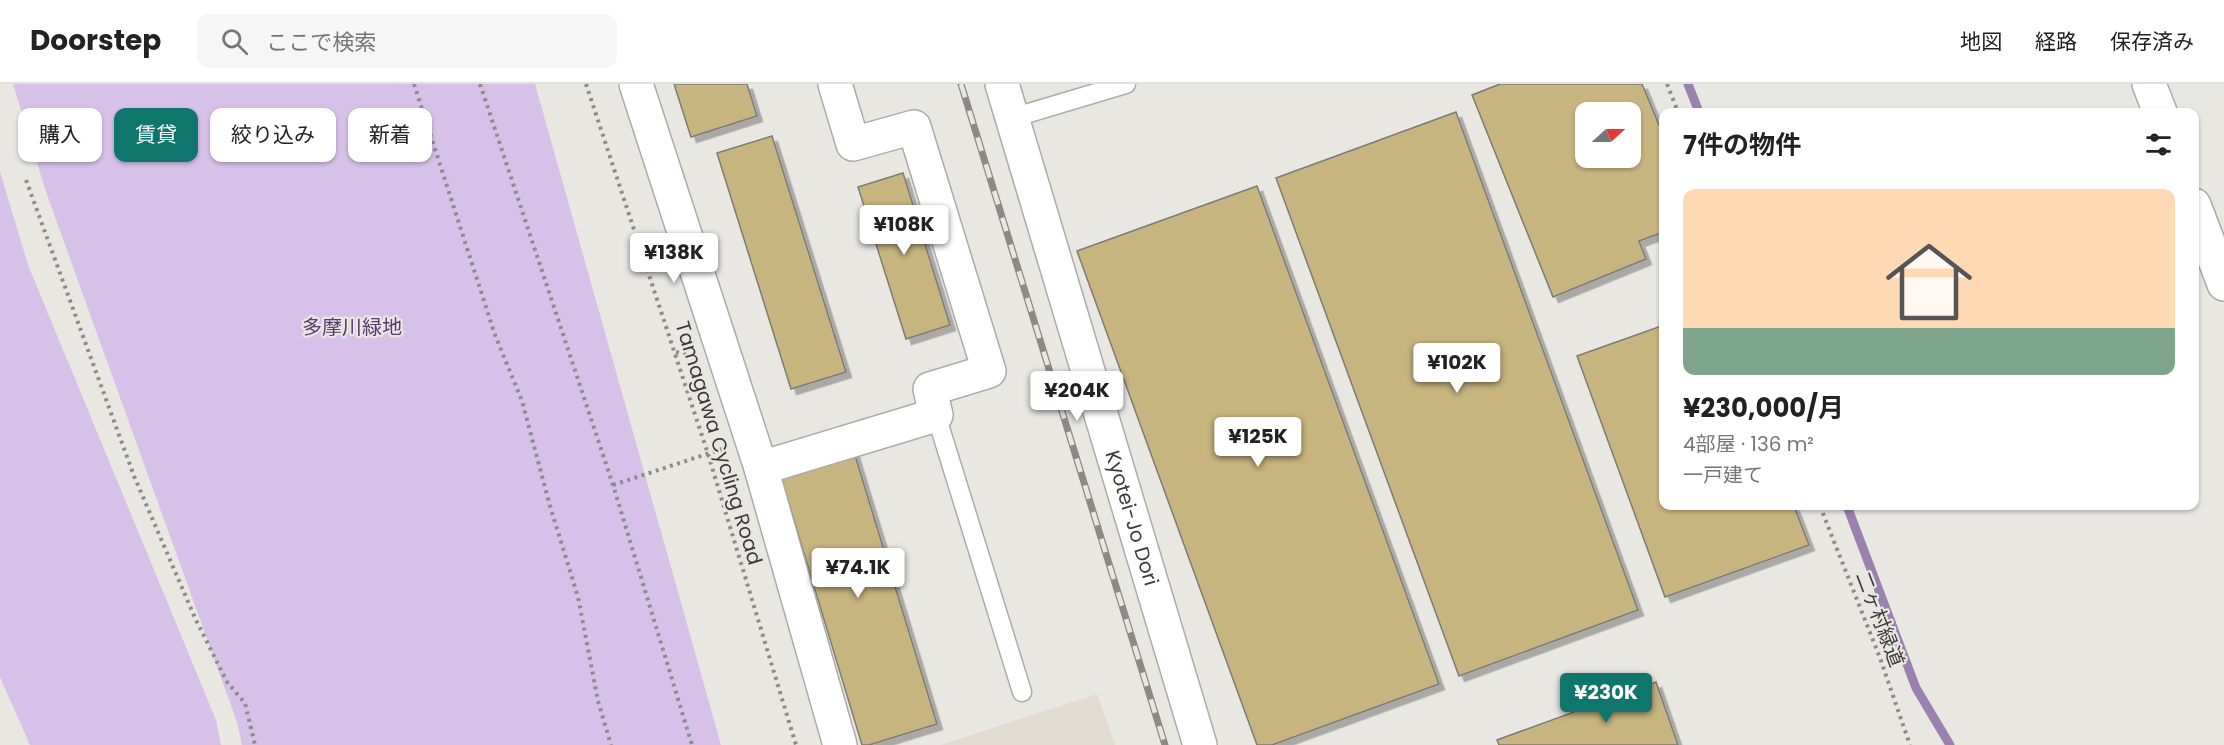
<!DOCTYPE html>
<html lang="ja">
<meta charset="utf-8">
<style>
:root{--surface:#fff;--page:#f6f6f6;--text:#222;--muted:#767676;--line:#e0e0e0;--accent:#0f766e}
body{margin:0;font-family:Poppins,"Noto Sans JP",sans-serif;background:var(--page);color:var(--text);height:100vh;display:flex;flex-direction:column;font-size:22px;white-space:nowrap}
*{box-sizing:border-box;margin:0}
p{font-size:20px;color:var(--muted)}
.icon{flex:none;width:33px;height:33px;fill:none;stroke:currentColor;stroke-width:2;stroke-linecap:round;stroke-linejoin:round}
.map{position:relative;flex:1;overflow:hidden}
.details{position:absolute;left:1659px;top:24px;width:540px;height:402px;display:flex;flex-direction:column;background:var(--surface);border-radius:12px;box-shadow:0 2px 4px #0004}
.details>*{flex:none}
.hud{position:absolute;left:18px;top:24px;width:570px;height:54px;display:flex;gap:12px}
.needle{width:39px;rotate:69deg}
.buttons{position:absolute;left:1575px;top:18px;display:grid;gap:12px}
.buttons a{display:grid;place-items:center;width:66px;height:66px;border-radius:12px;background:var(--surface);box-shadow:0 2px 4px #0004;font-size:30px}
.price{position:absolute;translate:-50% -51px;padding:0 14px;border-radius:6px;background:#fff;color:#222;font-size:20px;line-height:39px;filter:drop-shadow(0 2px 3px #0008)}
.price::after{content:'';position:absolute;left:50%;top:36px;width:18px;height:14px;margin-left:-9px;background:inherit;clip-path:polygon(0 0,100% 0,50% 100%)}
.price.selected{background:var(--accent);color:#fff}
ul{padding:0;list-style:none}
li{display:grid;align-content:center;gap:12px;height:318px;padding:0 24px}
li+li{border-top:2px solid var(--line)}
li span{display:grid;place-items:center;height:186px;border-radius:12px;color:#555}
li>.icon{margin-inline-start:auto}
span .icon{width:108px;height:108px;fill:#fffc;stroke-width:1}
li b{font-size:26px}
h2{display:flex;justify-content:space-between;align-items:center;height:72px;padding:0 24px;font-size:26px}
.chip{padding:0 21px;border-radius:12px;background:var(--surface);box-shadow:0 2px 4px #0004;font-size:21px;line-height:54px}
.chip.selected{background:var(--accent);color:#fff}
header{display:flex;align-items:center;gap:36px;box-sizing:border-box;height:84px;padding:0 30px;background:var(--surface);border-bottom:2px solid var(--line)}
header strong{font-size:28px}
nav{display:flex;gap:33px;margin-inline-start:auto;font-size:21px}
.search{width:420px;height:54px;background:var(--page);display:flex;align-items:center;gap:15px;box-sizing:border-box;padding:0 21px;border-radius:12px;color:var(--muted);font-size:22px}
.map>svg:first-child{display:block}
.built{fill:#e0dcd1}
.green{fill:#d7c1e9}
.lines{fill:none;stroke-linecap:round;stroke-linejoin:round}
.stream{stroke:#9b81af;stroke-width:9}
.building{fill:#c8b47f;stroke:#7d7b77;stroke-width:1.5;fill-rule:evenodd;filter:url(#shadow)}
.service-casing{stroke:#adaba7;stroke-width:21}
.minor-casing{stroke:#adaba7;stroke-width:36}
.tertiary-casing{stroke:#adaba7;stroke-width:36}
.path{stroke:#8c8c89;stroke-width:4;stroke-dasharray:3 4.5;stroke-linecap:butt}
.service{stroke:#fff;stroke-width:18}
.minor{stroke:#fff;stroke-width:33}
.tertiary{stroke:#fff;stroke-width:33}
.rail-casing{stroke:#8a8a86;stroke-width:7}
.rail{stroke:#e8e7e2;stroke-width:4.5;stroke-dasharray:14;stroke-linecap:butt}
.labels{text-anchor:middle;dominant-baseline:central;stroke-width:4.5;stroke-linejoin:round;paint-order:stroke}
.park-label{font-size:20px;fill:#5c3874;stroke:#e8e7e2}
.street-label{font-size:20px;fill:#3b3b39;stroke:#e8e7e2}
</style>
<header>
<strong>Doorstep</strong>
<div class="search"><svg class="icon" aria-label="search" viewBox="0 0 24 24"><circle cx="10" cy="10" r="6"/><path d="M15 15l6 6"/></svg>ここで検索</div>
<nav><a>地図</a><a>経路</a><a>保存済み</a></nav>
</header>
<div class="map">
<svg width="2224" height="661" viewBox="0 0 2224 661">
<defs>
<filter id="shadow"><feDropShadow dx="5.5" dy="5.5" stdDeviation="0" flood-color="#0004"/></filter>
</defs>
<rect width="100%" height="100%" fill="#e8e7e2"/>
<!-- built -->
<polygon class="built" points="1097,610 1115,661 941,661"/>
<!-- green -->
<g class="green">
<polygon points="13,0 535,0 721,661 242,661 237,638 46,108"/>
<polygon points="0,88 28,181 216,636 221,661 30,661 0,593"/>
</g>
<g class="lines">
<!-- stream -->
<g class="stream">
<polyline points="1688,0 1699,28"/>
<polyline points="1847,422 1916,604 1950,661"/>
</g>
</g>
<!-- building -->
<g class="building">
<polygon points="674,0 747,0 757,32 691,53"/>
<path d="M1500,0H1642L1664,53V148L1639,157L1646,175L1553,213L1472,11ZM1586,28H1630V74H1586Z"/>
<polygon points="1456,28 1638,526 1459,592 1276,94"/>
<polygon points="772,52 846,288 791,305 717,69"/>
<polygon points="903,89 950,241 906,255 858,103"/>
<polygon points="1257,102 1439,600 1272,661 1257,661 1077,167"/>
<polygon points="1664,241 1664,422 1794,422 1809,461 1665,513 1577,272"/>
<polygon points="854,368 937,640 869,661 862,661 780,390"/>
<polygon points="1656,598 1678,661 1499,661 1497,656"/>
</g>
<g class="lines">
<!-- service casing -->
<g class="service-casing">
<g id="service">
<polyline points="1012,34 1126,0"/>
<polyline points="936,331 1022,608"/>
</g>
</g>
<!-- minor casing -->
<g class="minor-casing">
<g id="minor">
<polyline points="2149,0 2160,28"/>
<polyline points="2194,121 2224,200"/>
<polyline points="761,384 936,331 930,305 989,287 914,43 853,60 835,0"/>
</g>
</g>
<!-- tertiary casing -->
<g class="tertiary-casing">
<g id="tertiary">
<polyline points="636,0 761,384 840,661"/>
<path id="s1" d="M1002,0L1200,661"/>
</g>
</g>
<!-- path -->
<g class="path">
<polyline points="414,0 495,251 522,317 550,422 578,513 598,617 611,661"/>
<polyline points="480,0 613,401 692,661"/>
<polyline points="586,0 708,370 796,661"/>
<polyline points="1667,0 1678,28"/>
<polyline points="26,96 134,392 195,534 227,598 245,619 255,661"/>
<polyline points="676,268 691,272"/>
<polyline points="613,401 722,365"/>
<polyline points="1820,422 1880,574 1910,661"/>
</g>
<!-- service -->
<use href="#service" class="service"/>
<!-- minor -->
<use href="#minor" class="minor"/>
<!-- tertiary -->
<use href="#tertiary" class="tertiary"/>
<!-- rail casing -->
<g class="rail-casing">
<polyline id="rail" points="961,0 1165,661"/>
</g>
<!-- rail -->
<use href="#rail" class="rail"/>
</g>
<g class="labels">
<!-- park labels -->
<g class="park-label">
<text x="352" y="243">多摩川緑地</text>
</g>
<!-- street labels -->
<g class="street-label">
<text transform="translate(719 359) rotate(73)">Tamagawa Cycling Road</text>
<text stroke="none"><textPath href="#s1" startOffset="453">Kyotei-Jo Dori</textPath></text>
<text transform="translate(1880 535) rotate(69)">二ヶ村緑道</text>
</g>
</g>
</svg>
<div class="buttons">
<a><svg class="needle" viewBox="-14 -14 28 28"><path d="M0-13l5 13h-10z" fill="#e53935"/><path d="M0 13l5-13h-10z" fill="#767676"/></svg></a>
</div>
<b class="price" style="left:904px;top:172px">¥108K</b>
<b class="price" style="left:674px;top:200px">¥138K</b>
<b class="price" style="left:1457px;top:310px">¥102K</b>
<b class="price" style="left:1077px;top:338px">¥204K</b>
<b class="price" style="left:1258px;top:384px">¥125K</b>
<b class="price" style="left:858px;top:515px">¥74.1K</b>
<b class="price selected" style="left:1606px;top:640px">¥230K</b>
<div class="hud">
<a class="chip">購入</a>
<a class="chip selected">賃貸</a>
<a class="chip">絞り込み</a>
<a class="chip">新着</a>
</div>
<section class="details">
<h2>7件の物件<svg class="icon" aria-label="filters" viewBox="0 0 24 24"><path d="M4 7h16M4 17h16"/><circle cx="9" cy="7" r="2"/><circle cx="15" cy="17" r="2"/></svg></h2>
<ul>
<li><span style="background:linear-gradient(#ffd9b3 75%,#7fa58c 0)"><svg class="icon" aria-label="home" viewBox="0 0 24 24"><path d="M3 11l9-7 9 7M6 9v11h12V9"/></svg></span><div><b>¥230,000/月</b><p>4部屋 · 136 m²</p><p>一戸建て</p></div></li>
</ul>
</section>
</div>
